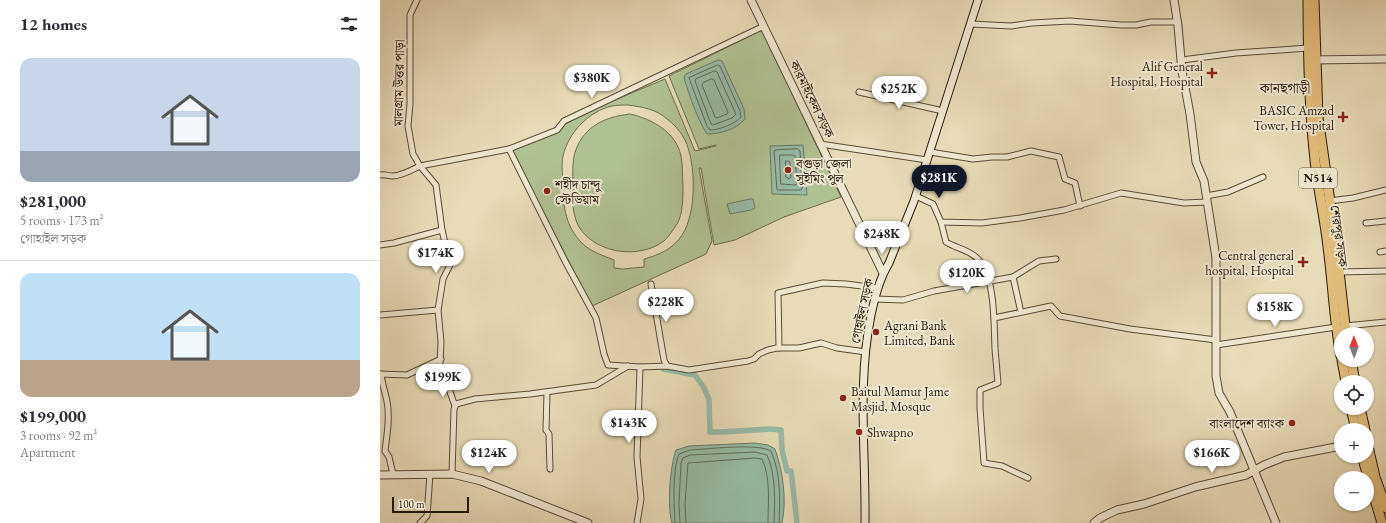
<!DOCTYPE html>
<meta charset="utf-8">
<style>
:root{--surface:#fff;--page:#f2f2f3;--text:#2b2b33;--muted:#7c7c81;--line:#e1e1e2;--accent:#111827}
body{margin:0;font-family:"EB Garamond","Noto Serif Bengali",serif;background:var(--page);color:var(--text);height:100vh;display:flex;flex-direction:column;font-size:15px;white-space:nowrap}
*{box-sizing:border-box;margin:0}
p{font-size:13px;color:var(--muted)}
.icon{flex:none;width:22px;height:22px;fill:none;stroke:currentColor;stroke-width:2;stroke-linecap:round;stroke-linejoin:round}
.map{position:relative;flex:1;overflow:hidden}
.sheet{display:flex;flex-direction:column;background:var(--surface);width:380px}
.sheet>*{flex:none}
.needle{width:26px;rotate:359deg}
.controls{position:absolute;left:954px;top:327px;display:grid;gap:8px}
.controls a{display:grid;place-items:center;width:40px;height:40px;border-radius:50%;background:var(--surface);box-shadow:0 1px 3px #0004;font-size:20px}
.scale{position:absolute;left:12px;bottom:10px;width:77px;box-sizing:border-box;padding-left:4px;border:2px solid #281b0c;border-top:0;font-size:11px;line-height:14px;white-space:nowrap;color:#281b0c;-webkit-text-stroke:3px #efe8d0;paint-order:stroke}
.price{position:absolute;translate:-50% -34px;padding:0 9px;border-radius:14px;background:#fff;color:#222;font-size:13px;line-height:26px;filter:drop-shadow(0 1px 2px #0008)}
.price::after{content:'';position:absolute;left:50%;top:24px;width:12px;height:9px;margin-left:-6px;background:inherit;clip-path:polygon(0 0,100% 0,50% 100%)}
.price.selected{background:var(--accent);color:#fff}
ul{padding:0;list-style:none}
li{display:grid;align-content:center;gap:8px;height:212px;padding:0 20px}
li+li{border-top:1px solid var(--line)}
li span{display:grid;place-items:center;height:124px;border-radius:12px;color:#555}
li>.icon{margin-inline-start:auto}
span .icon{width:72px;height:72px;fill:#fffc;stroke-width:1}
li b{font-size:17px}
h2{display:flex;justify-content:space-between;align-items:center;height:48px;padding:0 20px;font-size:17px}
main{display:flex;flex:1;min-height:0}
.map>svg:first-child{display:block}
.green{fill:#b1c292;stroke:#6c6e4f;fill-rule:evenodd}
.water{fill:#98bca8;stroke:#6b7c6a}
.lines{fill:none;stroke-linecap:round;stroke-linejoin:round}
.shore{stroke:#606c5a;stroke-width:1}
.canal{stroke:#98bca8;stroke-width:5.5}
.minor-casing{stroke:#584b37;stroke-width:7}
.tertiary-casing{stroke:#584b37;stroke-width:9}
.secondary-casing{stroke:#281b0c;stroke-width:9}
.trunk-casing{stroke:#281b0c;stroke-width:11}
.minor{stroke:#efe8d0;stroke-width:5}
.tertiary{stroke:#efe8d0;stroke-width:7}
.secondary{stroke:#efe8d0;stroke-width:7}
.trunk{stroke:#e4be7c;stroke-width:9}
.poi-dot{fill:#8f2418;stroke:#efe8d0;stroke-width:1.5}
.labels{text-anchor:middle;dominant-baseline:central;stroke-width:4;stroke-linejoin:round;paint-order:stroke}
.shield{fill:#efe8d0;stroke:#645847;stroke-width:1}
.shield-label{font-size:12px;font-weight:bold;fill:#281b0c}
.poi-label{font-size:13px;fill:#281b0c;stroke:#efe8d0;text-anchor:start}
.street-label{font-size:13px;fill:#281b0c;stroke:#efe8d0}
.neighbourhood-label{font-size:14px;fill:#281b0c;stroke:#efe8d0}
</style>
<main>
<section class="sheet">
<h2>12 homes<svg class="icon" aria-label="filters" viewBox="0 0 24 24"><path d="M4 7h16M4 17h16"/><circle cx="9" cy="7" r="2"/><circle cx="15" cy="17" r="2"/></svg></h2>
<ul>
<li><span style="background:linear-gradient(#c9d6e8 75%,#9aa5b1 0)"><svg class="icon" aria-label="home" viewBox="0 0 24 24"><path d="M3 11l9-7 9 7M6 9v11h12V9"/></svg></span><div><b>$281,000</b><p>5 rooms · 173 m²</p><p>গোহাইল সড়ক</p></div></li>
<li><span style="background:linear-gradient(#bfe0f5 70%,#b9a48a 0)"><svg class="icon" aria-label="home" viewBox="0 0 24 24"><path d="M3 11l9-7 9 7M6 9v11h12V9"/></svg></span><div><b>$199,000</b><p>3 rooms · 92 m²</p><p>Apartment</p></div></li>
</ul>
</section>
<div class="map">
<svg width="1006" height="523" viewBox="0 0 1006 523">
<rect width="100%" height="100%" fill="#e7dcb7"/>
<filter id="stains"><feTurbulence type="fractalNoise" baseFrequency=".005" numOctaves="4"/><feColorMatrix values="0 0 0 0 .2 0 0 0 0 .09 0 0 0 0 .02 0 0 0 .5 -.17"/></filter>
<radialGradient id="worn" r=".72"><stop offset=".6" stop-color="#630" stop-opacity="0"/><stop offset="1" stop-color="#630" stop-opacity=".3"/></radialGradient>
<!-- green -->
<g class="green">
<path d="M382,30L461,197L404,217L355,240L334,245L321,168H319L332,241L326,254L212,306L131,150L178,132L185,124L230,102L285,79L315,151L336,146V145L319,149L289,76ZM248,105C262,107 276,109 287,119C294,124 301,132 305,140C316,163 317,213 302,235C293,249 279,255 264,259V267L243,269L234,268V260C222,255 211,252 202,243C186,227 183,207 183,186C183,177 181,166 183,156C188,133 209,111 232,106C237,105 243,105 248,105Z"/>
<path d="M250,114C272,119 296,132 301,156C303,166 302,176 303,186C303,198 303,214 297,224C293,230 289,236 284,241C260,259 219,254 201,230C193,219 192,203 193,190C193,179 192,167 194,156C201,128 223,117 250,114Z"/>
</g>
<!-- water -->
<g class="water">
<path d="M338,60L342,61L364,109L365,119C357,129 340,134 327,134C318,121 309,94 304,78L306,74Z"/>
<polygon points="423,145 427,195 392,194 390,146"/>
<polygon points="370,199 373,199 375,208 371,210 350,214 347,204"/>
<path d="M375,443L388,445L395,449C403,472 407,499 402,523H292C287,507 290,466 296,450L309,446Z"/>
</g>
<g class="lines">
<!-- shore -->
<g class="shore">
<path d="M338,65L340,66L360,111L361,117C355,124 339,130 330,130L327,126L309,78Z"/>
<polygon points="335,71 337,72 356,114 352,118 333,125 331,124 315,81 316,79"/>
<polygon points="332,79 334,80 348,112 347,114 337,118 335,117 322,85 323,83"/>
<polygon points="418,149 420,151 422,189 421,190 397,190 394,151 396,150"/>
<polygon points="400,155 413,155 415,156 417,183 416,185 401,184"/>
<polygon points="406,161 408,161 410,162 411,177 409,179 406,177"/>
<path d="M295,523C294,504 292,471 299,454L310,450C328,449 377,443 391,451C401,473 400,500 399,523"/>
<path d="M300,523L299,504L301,463L303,458L310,455L375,452L387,455C396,475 395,501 394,523"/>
<path d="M306,523L305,504L308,463L375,458L382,459C391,478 388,503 388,523"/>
</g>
<!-- canal -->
<polyline class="canal" points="283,369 315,375 323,386 329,399 330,432 342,432 390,429 401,430 402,450 407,471 411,471 417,523"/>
<!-- minor casing -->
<g class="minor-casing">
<g id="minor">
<polyline points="37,0 30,15 30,104 28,126 33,154 40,166 56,185 62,230 70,265 63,279 58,310 61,342 59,384 69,389 75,406"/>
<polyline points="591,24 631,26 652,23 690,21 741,25 756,25 771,22 798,22"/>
<polyline points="802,60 856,53 928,48"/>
<polyline points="479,92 563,111"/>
<polyline points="440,144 547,160"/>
<polyline points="129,149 185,261 216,318 224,354 228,365 260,367 287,366 309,370 368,361 374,359 379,354 388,350 397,348 419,348 441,343 457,348 486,352"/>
<polyline points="550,152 593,159 612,157 627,157 651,151 679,157 685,179 695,183 700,206"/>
<path d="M0,175C5,174 8,176 13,176C21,176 32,170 40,166L129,149L177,130L184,121L384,26"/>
<polyline points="536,196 553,204 561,222 602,223 640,218 684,210 741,193 804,203 827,202"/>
<polyline points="826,196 848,192 883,177"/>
<polyline points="949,201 973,198 1006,190"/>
<path d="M561,222L566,242C578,249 594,251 602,264C615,283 614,326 615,349C616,360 617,372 618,383L600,390V408L604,463L622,466L648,478"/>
<polyline points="986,223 1006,221"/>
<polyline points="0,245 14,243 62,230"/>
<polyline points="1000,252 1006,251"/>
<polyline points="959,272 1006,271"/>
<polyline points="633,277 640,308"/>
<polyline points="271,284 284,360 287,366"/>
<polyline points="495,299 523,300 554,291 633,277 659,261 676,259"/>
<polyline points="0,315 58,310"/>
<polyline points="614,318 671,306 680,316 750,329 836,340"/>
<polyline points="965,326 1006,322"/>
<polyline points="836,345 956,327"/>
<polyline points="399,348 398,293 443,283 466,284 497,288"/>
<polyline points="0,374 27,375 61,359"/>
<path d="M1,374C2,383 5,392 7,401C10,418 7,435 5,451L9,457L13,474"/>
<polyline points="167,392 166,430 169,434 170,469"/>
<polyline points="72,474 74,409 76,404 95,399 150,394 216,385 248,366"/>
<polyline points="40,523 47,516 50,474"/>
<polyline points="257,523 261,499 257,457 260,367"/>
</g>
</g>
<!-- tertiary casing -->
<g class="tertiary-casing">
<g id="tertiary">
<polyline points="371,0 503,273"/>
<polyline points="794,0 798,26 802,71 810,114 816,162 824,181 836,258 836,376 839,393 850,412 896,523"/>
<polyline points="931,60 1006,59"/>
<polyline points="0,475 72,474 101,481 208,523"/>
<polyline points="714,523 720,518 737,510 764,504 815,487 866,475 884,465 904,457 961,446"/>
</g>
</g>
<!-- secondary casing -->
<g class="secondary-casing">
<path id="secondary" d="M485,523C486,453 477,384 491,315C495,297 499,280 509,263L534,201L598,0"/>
</g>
<!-- trunk casing -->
<g class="trunk-casing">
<g id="trunk">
<path d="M928,0C928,54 929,107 935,160C938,190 945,218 948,247C953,283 954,320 961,356"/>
<polyline points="934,0 938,117 956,244 966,334"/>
<polyline points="962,360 966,382"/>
<polyline points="971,360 975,382"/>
<polyline points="971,408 976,430"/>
<polyline points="980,408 985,430"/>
<polyline points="987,442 995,477 1006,508"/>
<polyline points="982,456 1002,523"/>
</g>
</g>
<!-- minor -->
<use href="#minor" class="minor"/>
<!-- tertiary -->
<use href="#tertiary" class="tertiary"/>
<!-- secondary -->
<use href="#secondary" class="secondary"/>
<!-- trunk -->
<use href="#trunk" class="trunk"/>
</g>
<!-- markers -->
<g class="poi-dot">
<path d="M830 67h4v4h4v4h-4v4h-4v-4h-4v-4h4z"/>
<path d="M961 111h4v4h4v4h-4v4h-4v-4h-4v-4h4z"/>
<circle cx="408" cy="170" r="4"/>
<circle cx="167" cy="191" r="4"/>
<path d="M921 256h4v4h4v4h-4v4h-4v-4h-4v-4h4z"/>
<circle cx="496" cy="332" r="4"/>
<circle cx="463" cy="398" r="4"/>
<circle cx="912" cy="423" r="4"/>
<circle cx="479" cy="432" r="4"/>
</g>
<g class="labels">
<!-- shield labels -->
<rect class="shield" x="919" y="168" width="38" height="20" rx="3"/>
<g class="shield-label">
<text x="938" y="178">N514</text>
</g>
<!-- poi labels -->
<g class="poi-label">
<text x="823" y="66" text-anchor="end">Alif General<tspan x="823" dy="15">Hospital, Hospital</tspan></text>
<text x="954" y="110" text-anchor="end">BASIC Amzad<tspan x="954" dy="15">Tower, Hospital</tspan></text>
<text x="416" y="163">বগুড়া জেলা<tspan x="416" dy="15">সুইমিং পুল</tspan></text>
<text x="175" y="184">শহীদ চান্দু<tspan x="175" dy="15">স্টেডিয়াম</tspan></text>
<text x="914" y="255" text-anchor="end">Central general<tspan x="914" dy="15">hospital, Hospital</tspan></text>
<text x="504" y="325">Agrani Bank<tspan x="504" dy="15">Limited, Bank</tspan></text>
<text x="471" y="391">Baitul Mamur Jame<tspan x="471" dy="15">Masjid, Mosque</tspan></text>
<text x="904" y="423" text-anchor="end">বাংলাদেশ ব্যাংক</text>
<text x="487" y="432">Shwapno</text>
</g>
<!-- street labels -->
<g class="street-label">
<text transform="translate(19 83) rotate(-89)">মালগ্রাম উত্তর পাড়া</text>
<text transform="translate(432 99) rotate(64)">কারমাইকেল সড়ক</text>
<text transform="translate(959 236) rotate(82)">শেরপুর সড়ক</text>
<text transform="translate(482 311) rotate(-78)">গোহাইল সড়ক</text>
</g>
<!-- neighbourhood labels -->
<g class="neighbourhood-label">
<text x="905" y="88">কানছগাড়ী</text>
</g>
</g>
<rect width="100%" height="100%" filter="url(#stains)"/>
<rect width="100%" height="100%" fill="url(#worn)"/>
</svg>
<div class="controls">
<a><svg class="needle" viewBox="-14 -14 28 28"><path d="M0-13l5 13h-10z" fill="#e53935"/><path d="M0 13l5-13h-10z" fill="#7c7c81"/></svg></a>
<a><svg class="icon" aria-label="locate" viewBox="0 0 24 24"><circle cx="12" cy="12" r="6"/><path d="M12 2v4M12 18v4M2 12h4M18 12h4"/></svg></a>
<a>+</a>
<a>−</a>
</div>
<div class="scale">100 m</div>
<b class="price" style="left:212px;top:99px">$380K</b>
<b class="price" style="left:519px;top:110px">$252K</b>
<b class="price selected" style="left:559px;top:199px">$281K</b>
<b class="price" style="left:502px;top:255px">$248K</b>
<b class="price" style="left:56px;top:274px">$174K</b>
<b class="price" style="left:587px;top:294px">$120K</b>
<b class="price" style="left:286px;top:323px">$228K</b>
<b class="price" style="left:895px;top:328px">$158K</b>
<b class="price" style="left:63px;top:398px">$199K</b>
<b class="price" style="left:249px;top:444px">$143K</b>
<b class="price" style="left:109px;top:474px">$124K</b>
<b class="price" style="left:832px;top:474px">$166K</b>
</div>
</main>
